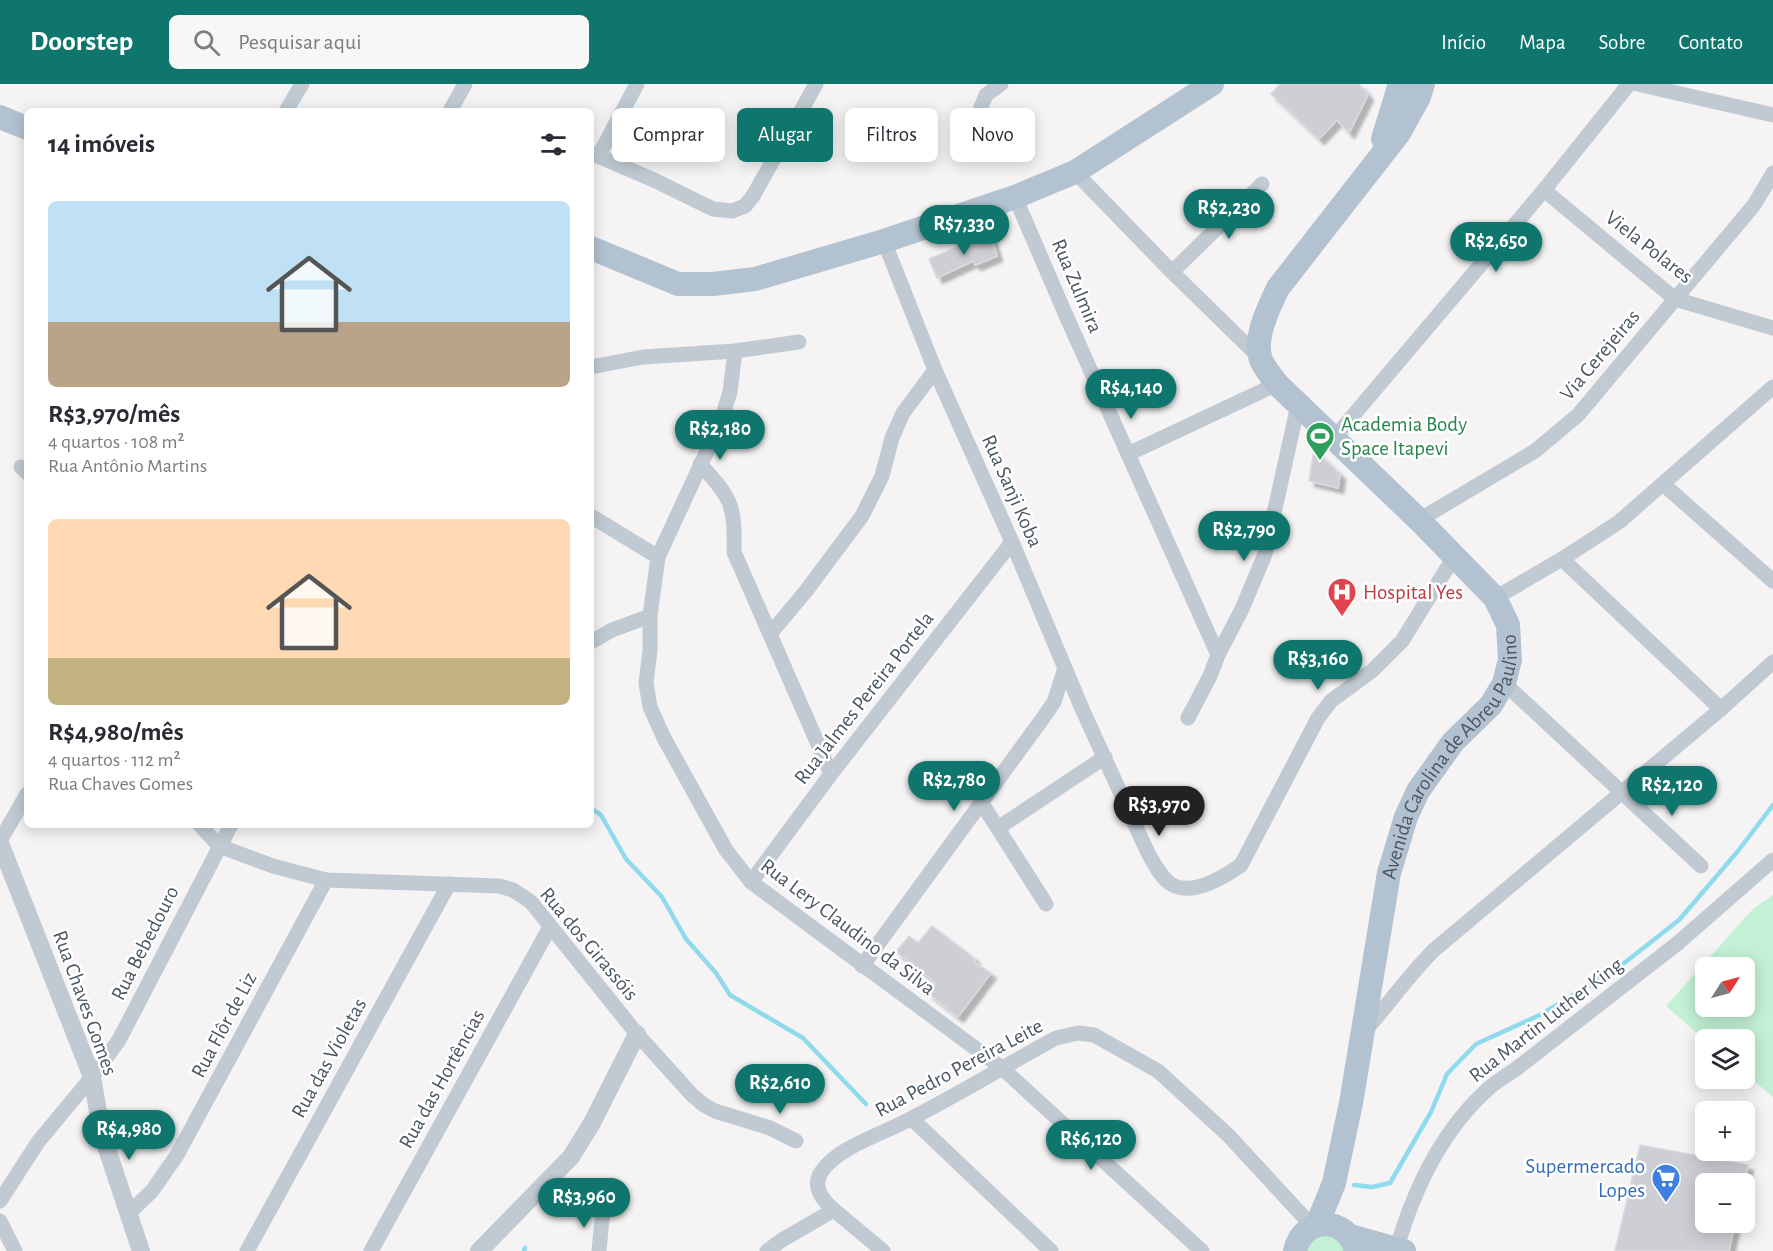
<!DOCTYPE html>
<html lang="pt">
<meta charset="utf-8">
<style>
:root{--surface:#fff;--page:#f7f7f7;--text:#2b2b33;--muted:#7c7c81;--accent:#0f766e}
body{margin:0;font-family:"Alegreya Sans",sans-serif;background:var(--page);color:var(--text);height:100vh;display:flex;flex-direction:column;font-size:22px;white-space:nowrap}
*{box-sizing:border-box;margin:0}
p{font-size:20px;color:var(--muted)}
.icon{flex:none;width:33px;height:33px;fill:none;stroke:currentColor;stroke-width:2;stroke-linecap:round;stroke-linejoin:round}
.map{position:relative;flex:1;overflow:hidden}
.panel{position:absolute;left:24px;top:24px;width:570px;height:720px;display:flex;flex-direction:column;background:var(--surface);border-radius:9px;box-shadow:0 3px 15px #0003}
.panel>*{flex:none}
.top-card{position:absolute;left:612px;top:24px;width:570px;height:54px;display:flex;gap:12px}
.needle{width:39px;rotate:54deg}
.tools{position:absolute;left:1695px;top:873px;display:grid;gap:12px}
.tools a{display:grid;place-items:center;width:60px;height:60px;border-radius:9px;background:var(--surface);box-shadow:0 3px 15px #0003;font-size:30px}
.price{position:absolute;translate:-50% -51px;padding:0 14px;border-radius:21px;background:var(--accent);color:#fff;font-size:20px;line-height:39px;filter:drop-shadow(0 2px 3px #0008)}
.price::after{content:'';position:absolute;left:50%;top:36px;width:18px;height:14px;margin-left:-9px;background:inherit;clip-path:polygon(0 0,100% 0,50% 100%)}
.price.selected{background:#222;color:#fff}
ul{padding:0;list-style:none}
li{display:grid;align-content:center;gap:12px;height:318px;padding:0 24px}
li span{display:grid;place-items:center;height:186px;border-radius:9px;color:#555}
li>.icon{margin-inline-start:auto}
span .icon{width:108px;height:108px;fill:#fffc;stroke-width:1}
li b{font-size:26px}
h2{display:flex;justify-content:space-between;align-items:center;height:72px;padding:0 24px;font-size:26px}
.chip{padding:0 21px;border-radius:9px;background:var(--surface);box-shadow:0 3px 15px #0003;font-size:21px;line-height:54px}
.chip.selected{background:var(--accent);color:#fff}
header{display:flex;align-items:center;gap:36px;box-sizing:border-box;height:84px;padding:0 30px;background:var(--accent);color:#fff}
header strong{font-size:28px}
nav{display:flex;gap:33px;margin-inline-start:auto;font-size:21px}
.search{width:420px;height:54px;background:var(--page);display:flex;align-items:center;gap:15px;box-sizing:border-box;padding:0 21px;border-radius:9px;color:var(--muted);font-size:22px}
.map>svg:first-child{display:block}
.green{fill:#c3f1d5;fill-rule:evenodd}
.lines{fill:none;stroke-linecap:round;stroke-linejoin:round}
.stream{stroke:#90daee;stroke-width:4.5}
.building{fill:#cdcfd5;stroke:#d7d9de;stroke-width:1.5;filter:url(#shadow)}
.minor{stroke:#c1cad2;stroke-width:15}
.tertiary{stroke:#c1cad2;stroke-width:18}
.primary{stroke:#b3c2d1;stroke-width:24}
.labels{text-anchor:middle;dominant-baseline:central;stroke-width:5;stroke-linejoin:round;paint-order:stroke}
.street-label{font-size:21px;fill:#4a5661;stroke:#fff}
.leisure-label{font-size:21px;fill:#27864d;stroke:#fff;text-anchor:start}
.health-label{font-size:21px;fill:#be3a42;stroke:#fff;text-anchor:start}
.shop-label{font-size:21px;fill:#366cbe;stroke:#fff;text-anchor:end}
</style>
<header>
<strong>Doorstep</strong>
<div class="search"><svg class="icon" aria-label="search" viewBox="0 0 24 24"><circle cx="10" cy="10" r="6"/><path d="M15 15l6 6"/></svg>Pesquisar aqui</div>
<nav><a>Início</a><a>Mapa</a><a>Sobre</a><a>Contato</a></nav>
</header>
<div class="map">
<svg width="1773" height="1167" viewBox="0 0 1773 1167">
<defs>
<filter id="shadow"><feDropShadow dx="5.5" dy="5.5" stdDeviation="1.5" flood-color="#0004"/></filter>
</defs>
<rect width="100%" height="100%" fill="#f5f3f3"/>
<!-- green -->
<g class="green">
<path d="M1773,811V1013L1745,989L1744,956H1705L1666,922L1753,825ZM1706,884H1744V922H1706Z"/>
<polygon points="1328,1149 1349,1167 1305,1167 1310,1157"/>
</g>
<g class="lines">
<!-- stream -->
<g class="stream">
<polyline points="591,724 601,731 626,775 662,813 686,855 716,889 730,911 803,954 866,1020"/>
<polyline points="1354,1101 1372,1103 1390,1099 1431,1028 1447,990 1476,960 1542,930 1623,880 1679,836 1738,767 1773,721"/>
<polyline points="524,1167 525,1164"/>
</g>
</g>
<!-- building -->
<g class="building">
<polygon points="1280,0 1359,0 1368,11 1349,49 1337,36 1319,55 1271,10"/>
<polygon points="990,149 997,172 975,181 973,177 937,194 929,175"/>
<polygon points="1314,365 1340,390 1338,404 1309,397"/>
<polygon points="932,842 974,874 975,879 991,889 958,933 928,909 936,899 896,868 909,852 918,859"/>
<polygon points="1640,1061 1748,1081 1744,1100 1706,1100 1706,1138 1735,1138 1729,1167 1615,1167"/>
</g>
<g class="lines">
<!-- minor -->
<g class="minor">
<polyline points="1637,0 1773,31"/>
<polyline points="286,27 302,0"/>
<polyline points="450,27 465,0"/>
<polyline points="977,33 986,11 1001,0"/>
<polyline points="591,69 656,97 713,125 732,127 745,122 753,112 816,0"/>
<polyline points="599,71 637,0"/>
<polyline points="1075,88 1172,188 1261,275"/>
<polyline points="1544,106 1675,215 1773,244"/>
<polyline points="1015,113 1068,236 1218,571"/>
<path d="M884,157L935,286L1012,458L1083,627L1148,769C1154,779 1160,793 1171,800C1192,813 1224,793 1241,781L1318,634L1331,617L1373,586L1402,557L1454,473"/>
<polyline points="1172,188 1262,100"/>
<polyline points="735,267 730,308 721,337 658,473 650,532 650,567 646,599 650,623 664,654 726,766 751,798 1002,984 1202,1167"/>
<polyline points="591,283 643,273 735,267 799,258"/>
<polyline points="1334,354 1544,106 1629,0"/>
<polyline points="1128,370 1277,300"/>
<path d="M700,380C732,415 735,421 734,468L831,690"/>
<polyline points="21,383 27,389"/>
<polyline points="1663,400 1773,497"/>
<polyline points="591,432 658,473"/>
<polyline points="1419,436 1535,367 1578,331 1754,121 1773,89"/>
<polyline points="1562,475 1721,625"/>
<polyline points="1495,514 1562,475 1619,438 1773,303"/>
<polyline points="770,550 806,507 862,432 882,392 892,354 903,329 935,286"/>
<polyline points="591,558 612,546 650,532"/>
<polyline points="1504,599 1701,782"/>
<polyline points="1188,634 1210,592 1218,571 1242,525 1265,470 1298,321"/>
<polyline points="981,718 1046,820"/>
<polyline points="200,741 219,762 273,782 326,796 499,802 513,806 531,818 637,950 692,1011 704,1021 715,1027 770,1044 796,1057"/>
<polyline points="998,744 1105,673"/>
<polyline points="0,757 27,710"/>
<polyline points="751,798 831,690 1012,458"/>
<polyline points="862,882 1043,634 1054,618 1065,584"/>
<path d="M1364,948C1388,921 1408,892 1434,866L1721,625L1773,578"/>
<polyline points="912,1035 1051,1167"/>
<polyline points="0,1117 38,1058 92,993 119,956 231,741"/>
<path d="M834,1126C822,1116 811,1102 822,1087C839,1062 886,1049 912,1034C961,1009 1008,980 1056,954L1078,949L1094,951L1158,987L1228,1051L1313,1143"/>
<polyline points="129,1129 152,1107 177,1071 326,796"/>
<polyline points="0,1137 15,1167"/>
<polyline points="247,1167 449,800"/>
<polyline points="371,1167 550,843"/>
<polyline points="599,1167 603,1125"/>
<polyline points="767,1167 782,1156 834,1126 883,1167"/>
<path d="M1396,1167C1413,1107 1442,1046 1489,1004C1497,997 1507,991 1516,985L1678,859L1773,776"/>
</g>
<!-- tertiary -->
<g class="tertiary">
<polyline points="0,759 92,993 102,1050 141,1167"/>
<polyline points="479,1167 571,1073 592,1039 637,950"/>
</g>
<!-- primary -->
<g class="primary">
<polyline points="0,33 27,44"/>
<polyline points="1383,55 1400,0"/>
<polyline points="591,164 678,200 713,200 755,195 884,157 1015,113 1075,88 1212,0"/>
<path id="s1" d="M1317,1141L1334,1099L1351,1019L1389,789L1406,733L1418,707L1453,658L1491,621L1504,599L1510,576L1508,541L1495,514L1419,436L1277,300C1272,293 1265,285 1261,276C1253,254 1269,223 1278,204L1399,49L1419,13L1423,0"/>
<polyline points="1350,1152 1404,1167"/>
<path d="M1295,1167C1303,1131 1348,1132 1356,1167"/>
</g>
</g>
<!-- icons -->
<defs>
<g id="stadium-pin" transform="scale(1.5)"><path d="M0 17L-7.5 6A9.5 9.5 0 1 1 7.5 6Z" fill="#2e9e5b" stroke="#fff"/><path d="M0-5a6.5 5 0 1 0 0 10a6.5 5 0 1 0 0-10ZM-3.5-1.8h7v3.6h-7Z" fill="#fff"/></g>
<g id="hospital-pin" transform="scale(1.5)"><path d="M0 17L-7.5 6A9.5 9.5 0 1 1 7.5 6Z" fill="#e0444e" stroke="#fff"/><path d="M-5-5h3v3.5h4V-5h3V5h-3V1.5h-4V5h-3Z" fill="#fff"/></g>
<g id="supermarket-pin" transform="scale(1.5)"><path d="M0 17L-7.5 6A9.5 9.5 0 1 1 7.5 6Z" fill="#3f7fe0" stroke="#fff"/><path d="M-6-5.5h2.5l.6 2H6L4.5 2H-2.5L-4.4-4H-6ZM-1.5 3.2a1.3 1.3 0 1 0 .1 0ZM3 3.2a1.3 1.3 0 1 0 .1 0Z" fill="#fff"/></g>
</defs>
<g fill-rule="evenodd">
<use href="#stadium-pin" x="1320" y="352"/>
<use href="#hospital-pin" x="1342" y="508"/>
<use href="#supermarket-pin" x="1666" y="1094"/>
</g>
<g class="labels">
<!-- street labels -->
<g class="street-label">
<text transform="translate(1649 163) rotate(38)">Viela Polares</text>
<text transform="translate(1077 202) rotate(67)">Rua Zulmira</text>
<text transform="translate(1600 271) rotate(-50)">Via Cerejeiras</text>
<text transform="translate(1012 407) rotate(66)">Rua Sanji Koba</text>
<text transform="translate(864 614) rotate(-52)">Rua Jalmes Pereira Portela</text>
<text stroke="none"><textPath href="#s1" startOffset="495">Avenida Carolina de Abreu Paulino</textPath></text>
<text transform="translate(848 843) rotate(37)">Rua Lery Claudino da Silva</text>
<text transform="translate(145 859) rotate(-63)">Rua Bebedouro</text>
<text transform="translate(589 860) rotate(50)">Rua dos Girassóis</text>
<text transform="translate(85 919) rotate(70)">Rua Chaves Gomes</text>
<text transform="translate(1546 936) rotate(-38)">Rua Martin Luther King</text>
<text transform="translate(224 941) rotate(-62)">Rua Flôr de Liz</text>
<text transform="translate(329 974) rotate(-61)">Rua das Violetas</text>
<text transform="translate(959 984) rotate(-28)">Rua Pedro Pereira Leite</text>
<text transform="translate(442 995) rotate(-61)">Rua das Hortências</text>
</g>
<!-- leisure labels -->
<g class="leisure-label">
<text x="1341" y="340">Academia Body<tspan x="1341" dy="24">Space Itapevi</tspan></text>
</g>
<!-- health labels -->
<g class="health-label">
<text x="1363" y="508">Hospital Yes</text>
</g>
<!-- shop labels -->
<g class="shop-label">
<text x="1645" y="1082">Supermercado<tspan x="1645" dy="24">Lopes</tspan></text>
</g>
</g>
</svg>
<div class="tools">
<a><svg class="needle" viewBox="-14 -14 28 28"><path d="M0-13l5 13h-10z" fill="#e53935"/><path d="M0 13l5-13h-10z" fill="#7c7c81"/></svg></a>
<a><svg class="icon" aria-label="layers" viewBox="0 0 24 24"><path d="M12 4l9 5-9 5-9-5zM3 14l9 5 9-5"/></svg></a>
<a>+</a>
<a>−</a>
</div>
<b class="price" style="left:1229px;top:156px">R$2,230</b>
<b class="price" style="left:964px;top:172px">R$7,330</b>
<b class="price" style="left:1496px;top:189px">R$2,650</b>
<b class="price" style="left:1131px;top:336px">R$4,140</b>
<b class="price" style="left:720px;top:377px">R$2,180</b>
<b class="price" style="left:1244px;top:478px">R$2,790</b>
<b class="price" style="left:1318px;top:607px">R$3,160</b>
<b class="price" style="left:954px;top:728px">R$2,780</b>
<b class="price" style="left:1672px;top:733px">R$2,120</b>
<b class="price selected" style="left:1159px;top:753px">R$3,970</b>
<b class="price" style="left:780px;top:1031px">R$2,610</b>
<b class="price" style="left:129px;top:1077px">R$4,980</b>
<b class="price" style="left:1091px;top:1087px">R$6,120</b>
<b class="price" style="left:584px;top:1145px">R$3,960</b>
<div class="top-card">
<a class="chip">Comprar</a>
<a class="chip selected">Alugar</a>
<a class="chip">Filtros</a>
<a class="chip">Novo</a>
</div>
<section class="panel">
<h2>14 imóveis<svg class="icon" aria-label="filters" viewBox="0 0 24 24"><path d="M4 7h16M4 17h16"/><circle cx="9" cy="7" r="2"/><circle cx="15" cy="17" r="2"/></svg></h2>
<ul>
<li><span style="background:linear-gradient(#bfe0f5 65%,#b9a48a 0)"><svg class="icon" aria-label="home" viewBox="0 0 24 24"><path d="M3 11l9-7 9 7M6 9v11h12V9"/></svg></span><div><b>R$3,970/mês</b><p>4 quartos · 108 m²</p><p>Rua Antônio Martins</p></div></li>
<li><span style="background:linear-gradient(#ffd9b3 75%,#c2b280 0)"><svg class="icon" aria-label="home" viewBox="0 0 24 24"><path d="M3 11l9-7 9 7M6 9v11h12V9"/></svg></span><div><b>R$4,980/mês</b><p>4 quartos · 112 m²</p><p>Rua Chaves Gomes</p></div></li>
</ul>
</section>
</div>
